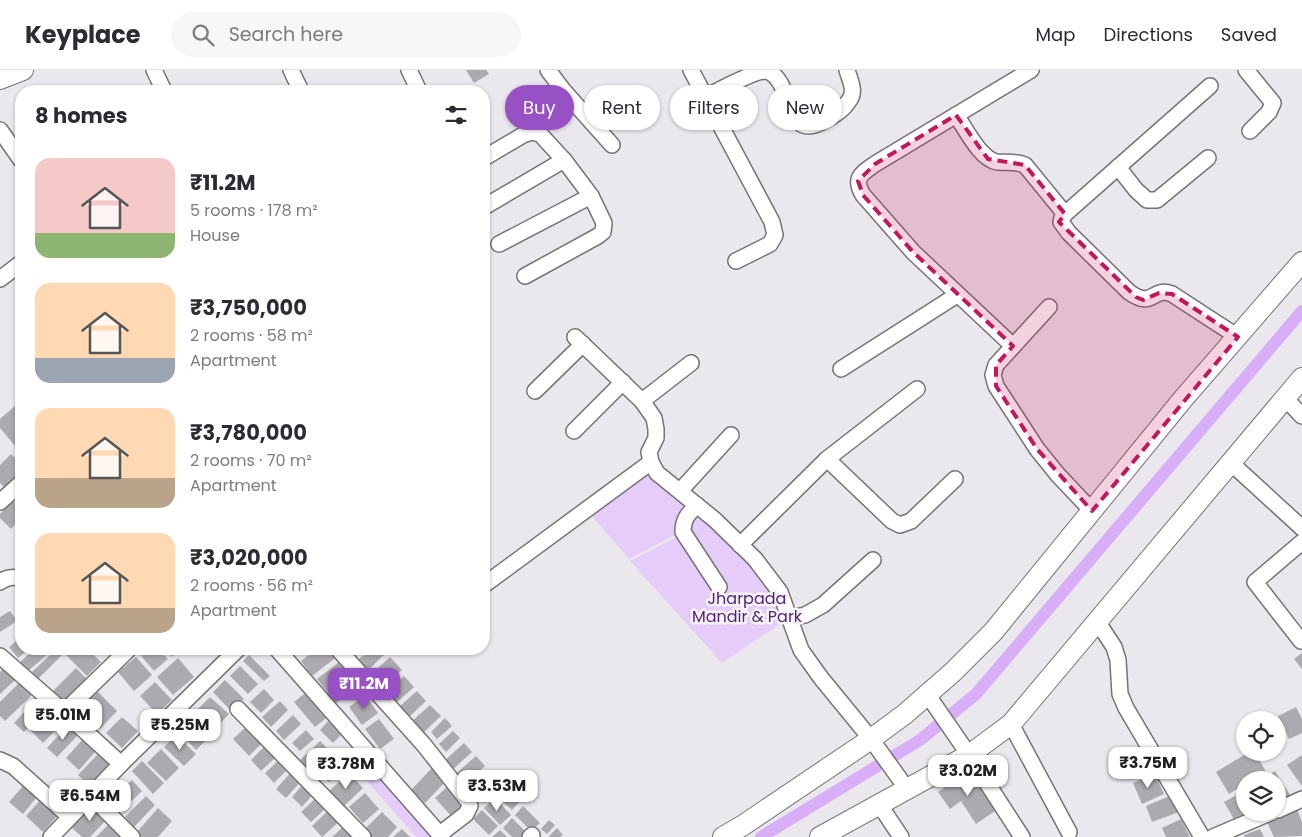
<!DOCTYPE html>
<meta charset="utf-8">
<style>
:root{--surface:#fff;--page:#f7f7f7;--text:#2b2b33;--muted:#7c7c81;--line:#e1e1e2;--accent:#9751c5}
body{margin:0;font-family:Poppins,sans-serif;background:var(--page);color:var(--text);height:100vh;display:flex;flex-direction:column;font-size:19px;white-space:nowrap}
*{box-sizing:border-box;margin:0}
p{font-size:16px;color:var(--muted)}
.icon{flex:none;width:28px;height:28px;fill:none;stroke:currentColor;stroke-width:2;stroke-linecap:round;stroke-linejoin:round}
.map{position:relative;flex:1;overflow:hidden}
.drawer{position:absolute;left:15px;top:15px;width:475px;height:570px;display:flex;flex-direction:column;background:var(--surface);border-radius:20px;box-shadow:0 1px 4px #0004}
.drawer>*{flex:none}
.top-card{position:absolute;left:505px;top:15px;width:475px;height:45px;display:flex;gap:10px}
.controls{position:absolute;left:1236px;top:641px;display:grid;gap:10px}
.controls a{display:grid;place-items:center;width:50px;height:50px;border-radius:50%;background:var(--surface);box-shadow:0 1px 4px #0004;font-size:25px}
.price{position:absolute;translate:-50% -42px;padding:0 11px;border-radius:10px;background:#fff;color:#222;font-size:16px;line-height:32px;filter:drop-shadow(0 1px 2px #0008)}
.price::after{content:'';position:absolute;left:50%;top:30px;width:15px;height:11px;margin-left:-8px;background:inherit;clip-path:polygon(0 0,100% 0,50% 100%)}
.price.selected{background:var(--accent);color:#fff}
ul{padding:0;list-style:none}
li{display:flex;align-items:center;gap:15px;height:125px;padding:0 20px}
li span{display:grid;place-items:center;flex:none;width:140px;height:100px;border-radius:15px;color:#555}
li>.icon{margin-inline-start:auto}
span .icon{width:60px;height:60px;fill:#fffc;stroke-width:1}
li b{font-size:21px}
h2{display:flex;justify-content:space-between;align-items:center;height:60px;padding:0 20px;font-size:21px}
.chip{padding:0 18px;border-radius:22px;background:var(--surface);box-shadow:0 1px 4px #0004;font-size:18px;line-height:45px}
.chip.selected{background:var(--accent);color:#fff}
header{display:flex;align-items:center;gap:30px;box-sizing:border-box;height:70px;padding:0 25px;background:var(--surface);border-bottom:1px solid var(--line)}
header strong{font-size:24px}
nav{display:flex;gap:28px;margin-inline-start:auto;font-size:18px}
.search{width:350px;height:45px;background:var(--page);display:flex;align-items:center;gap:12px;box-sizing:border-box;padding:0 18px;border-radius:28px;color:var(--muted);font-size:19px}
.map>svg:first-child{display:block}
.green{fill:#e5ccf9}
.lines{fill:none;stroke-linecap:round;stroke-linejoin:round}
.canal{stroke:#d8aef8;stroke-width:12}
.building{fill:#acaaae}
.street-casing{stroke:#757377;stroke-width:18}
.secondary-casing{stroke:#757377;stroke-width:22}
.street{stroke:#fff;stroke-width:15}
.secondary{stroke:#fff;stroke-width:20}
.marked{fill:#c2185b;fill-opacity:0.2;stroke:#c2185b;stroke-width:4;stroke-dasharray:10 6;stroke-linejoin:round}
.labels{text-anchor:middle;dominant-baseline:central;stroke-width:5;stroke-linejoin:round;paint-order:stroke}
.park-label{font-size:16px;fill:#562175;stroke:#f8f5fa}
</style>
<header>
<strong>Keyplace</strong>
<div class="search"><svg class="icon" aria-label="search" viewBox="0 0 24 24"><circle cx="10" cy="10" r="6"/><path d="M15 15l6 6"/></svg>Search here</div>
<nav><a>Map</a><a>Directions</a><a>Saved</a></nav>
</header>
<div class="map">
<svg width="1302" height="767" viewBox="0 0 1302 767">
<rect width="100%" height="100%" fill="#ebe8ed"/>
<!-- green -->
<g class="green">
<polygon points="651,394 695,435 681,462 629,489 587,440"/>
<polygon points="697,438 778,523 787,549 722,593 630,491 682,464 685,461"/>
<polygon points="363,682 435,767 416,767 352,694"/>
</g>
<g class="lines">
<!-- canal -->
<polyline class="canal" points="761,767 920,670 976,624 1302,241"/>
</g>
<!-- building -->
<g class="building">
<polygon points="466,0 486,0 489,4 474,13"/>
<polygon points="15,336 21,343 21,383 0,358 0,349"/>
<polygon points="11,384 21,394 21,403 5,418 0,413 0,395"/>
<polygon points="13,431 21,439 21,448 11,459 0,448 0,444"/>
<polygon points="10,541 17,551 0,562 0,547"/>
<polygon points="21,567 21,579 29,579 18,588 9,577"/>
<polygon points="35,579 54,579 28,601 20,592"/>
<polygon points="56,579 62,585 38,609 32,602"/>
<polygon points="71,579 88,579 101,592 87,606 65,584"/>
<polygon points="139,579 159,579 168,589 154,601 137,581"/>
<polygon points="164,579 181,579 172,587"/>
<polygon points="317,579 332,579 338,586 312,606 301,591"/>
<polygon points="342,579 364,579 350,591"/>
<polygon points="370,579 380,579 385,584 364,604 354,594"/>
<polygon points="1302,583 1302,599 1294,589"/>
<polygon points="249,585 270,606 264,611 243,591"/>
<polygon points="136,587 152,605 134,621 118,602"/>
<polygon points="390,587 402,600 379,621 367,608"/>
<polygon points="178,588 194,607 173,625 157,607"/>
<polygon points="343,589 361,613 336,633 317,609"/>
<polygon points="240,596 258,614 248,624 230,606"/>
<polygon points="4,598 15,610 0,624 0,602"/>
<polygon points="76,598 88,610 65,633 53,621"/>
<polygon points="404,606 414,617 393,636 383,625"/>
<polygon points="225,610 244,629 231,641 213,622"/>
<polygon points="20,612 32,625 5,651 0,646 0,632"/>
<polygon points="155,612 172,630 157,644 140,626"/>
<polygon points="264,619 274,630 261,643 250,632"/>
<polygon points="309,620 330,645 315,657 294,632"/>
<polygon points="97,621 117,641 100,659 80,640"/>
<polygon points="417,621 426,631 408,648 399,637"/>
<polygon points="365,625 378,643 362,655 349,637"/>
<polygon points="39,626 49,636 24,662 14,653"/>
<polygon points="210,627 229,644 211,663 192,645"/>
<polygon points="280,631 288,640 271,657 262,647"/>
<polygon points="430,635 441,646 421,665 410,653"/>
<polygon points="1296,637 1302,649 1302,663 1289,669 1278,646"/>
<polygon points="49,643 61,655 43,673 31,661"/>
<polygon points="293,645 301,654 284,670 276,661"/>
<polygon points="122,647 138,661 122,678 106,663"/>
<polygon points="445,648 452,656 437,669 431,662"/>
<polygon points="379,649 394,669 380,679 365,659"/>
<polygon points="193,650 209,667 196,680 180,663"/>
<polygon points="328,651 342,664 333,673 320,660"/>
<polygon points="69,654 79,664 57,687 47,678"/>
<polygon points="248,655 264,671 249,686 233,669"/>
<polygon points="306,660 314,669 300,681 292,673"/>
<polygon points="453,661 460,668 446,682 439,674"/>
<polygon points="176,665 196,684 184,696 164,677"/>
<polygon points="83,669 96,681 79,700 66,688"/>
<polygon points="320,671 331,682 310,702 300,690"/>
<polygon points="464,673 472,682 451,701 443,692"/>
<polygon points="266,675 277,686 261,701 251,690"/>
<polygon points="161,679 179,698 166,711 147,693"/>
<polygon points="1249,682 1255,682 1266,702 1252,710 1245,710 1245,714 1229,724 1216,702"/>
<polygon points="99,683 113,696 92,718 78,705"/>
<polygon points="332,685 344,695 329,712 317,702"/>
<polygon points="1302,685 1302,716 1287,695"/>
<polygon points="476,686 485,696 461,717 452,707"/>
<polygon points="279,690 288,699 274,713 265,703"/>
<polygon points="142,691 164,713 153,724 132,701"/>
<polygon points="432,698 446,711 425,733 411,720"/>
<polygon points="293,700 303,709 286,728 276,719"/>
<polygon points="487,700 495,710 477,726 468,717"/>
<polygon points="969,701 995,741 976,754 961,731 950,739 938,722"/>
<polygon points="1275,701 1290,725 1278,733 1278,710 1261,710"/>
<polygon points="349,703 363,718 343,737 329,721"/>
<polygon points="1155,704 1164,724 1142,734 1133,713"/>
<polygon points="132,710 142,721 120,742 110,730"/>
<polygon points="305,712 315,722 302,737 292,727"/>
<polygon points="499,712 505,717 496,725 491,720"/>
<polygon points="449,715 468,735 453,748 435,728"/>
<polygon points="23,716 36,728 23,744 9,732"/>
<polygon points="509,717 522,729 512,740 499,728"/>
<polygon points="1244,721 1245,742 1256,742 1236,753 1224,732"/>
<polygon points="365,723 379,739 363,753 349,737"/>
<polygon points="1172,725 1179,742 1152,752 1146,736"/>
<polygon points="146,726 155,735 134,757 125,747"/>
<polygon points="318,726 328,736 311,752 301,742"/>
<polygon points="495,728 511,745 500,755 484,738"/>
<polygon points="41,729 58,745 43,762 26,746"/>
<polygon points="94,734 108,748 90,767 82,767 71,757"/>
<polygon points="523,736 540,753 531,761 515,745"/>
<polygon points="158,738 172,751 158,767 142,767 137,762"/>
<polygon points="331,738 342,749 322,767 312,756"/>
<polygon points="1297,739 1302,752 1302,766 1274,767 1267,752"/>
<polygon points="482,740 498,756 489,765 473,749"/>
<polygon points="382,742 397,757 388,767 371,767 364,760"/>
<polygon points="512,748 528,764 525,767 512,767 503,758"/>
<polygon points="1181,749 1190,767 1166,767 1162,758"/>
<polygon points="549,750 555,755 547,764 541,759"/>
<polygon points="111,752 126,767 96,767"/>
<polygon points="343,757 353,767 332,767"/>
<polygon points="557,758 563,765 560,767 550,767 549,766"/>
<polygon points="402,759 410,767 393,767"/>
<polygon points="1260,759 1264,767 1245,767 1244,765"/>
<polygon points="500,760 507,767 492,767"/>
</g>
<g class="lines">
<!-- street casing -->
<g class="street-casing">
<g id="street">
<polyline points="154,0 164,21"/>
<polyline points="291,0 301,21"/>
<polyline points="409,0 419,21"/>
<polyline points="548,0 563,20 612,75"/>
<polyline points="691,0 772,152 775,165 770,174 736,191"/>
<polyline points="1246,0 1273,33 1269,42 1250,61"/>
<path d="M1210,16L1065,144L1062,148L1061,152L1069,163L1129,222C1154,240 1151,216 1172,224L1238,267"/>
<path d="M704,28C717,21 756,0 767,1C795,11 783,74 824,51C833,46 842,41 848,32C857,22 850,11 847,0"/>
<path d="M956,45C966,59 980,89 997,92C1008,93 1015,91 1025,95L1065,144"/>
<polyline points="0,60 21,90"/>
<polyline points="484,88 523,65 532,62 540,64 564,90 591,126 604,153 603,162 598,166 525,206"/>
<polyline points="1118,97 1136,120 1147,130 1157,130 1208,88"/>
<polyline points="484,137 564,90"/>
<polyline points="499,174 591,126"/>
<polyline points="0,209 21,193"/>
<polyline points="1049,237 996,295 993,305 996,316 1037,379 1058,405 1092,441"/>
<polyline points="575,267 642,331 654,348 656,359 656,368 649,382 651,392 657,403 715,450 755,489 780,522 801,580 821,608 871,669 907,719"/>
<path d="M1013,276L913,182L863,125C853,108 861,104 875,94L1031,0"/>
<polyline points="841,299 957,225"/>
<polyline points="535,321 583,274"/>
<polyline points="1285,328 1302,346"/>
<polyline points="642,331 691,293"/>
<polyline points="574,361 623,312"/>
<polyline points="827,389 892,451 900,455 911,451 955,409"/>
<polyline points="1231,393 1302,458"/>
<polyline points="680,421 731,365"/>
<polyline points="0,432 21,413"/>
<path d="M697,435C688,444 683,449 683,462L719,517"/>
<polyline points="1302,472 1255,512 1301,571 1302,570"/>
<polyline points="740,475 827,389 917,319"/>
<path d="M0,512C7,507 13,506 21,509"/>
<polyline points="484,515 651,392"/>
<polyline points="790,548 805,545 823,535 873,490"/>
<polyline points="1097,551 1114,577 1118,590 1120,624 1126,638 1202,767"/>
<polyline points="277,579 442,767"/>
<polyline points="338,579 424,675 469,732 470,736 466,744 440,764"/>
<polyline points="0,586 64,642 121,694"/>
<polyline points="927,624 969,685 1022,767"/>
<polyline points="238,639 363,767"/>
<polyline points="64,642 129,579"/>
<polyline points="1011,654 1069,762"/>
<polyline points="0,690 13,696 70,747"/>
<polyline points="91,726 132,767"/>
<polyline points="879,734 901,767"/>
<polyline points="1278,740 1302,729"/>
<polyline points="51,767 121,694 238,579"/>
<polyline points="530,767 532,765"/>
<polyline points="1213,767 1272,742"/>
</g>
</g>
<!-- secondary casing -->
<g class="secondary-casing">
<g id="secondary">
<polyline points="0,9 23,0"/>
<polyline points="723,767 742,756 871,669 905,644 954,601 993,562 1183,329 1302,192"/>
<polyline points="820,767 969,685 1011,654 1302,308"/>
</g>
</g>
<!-- street -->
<use href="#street" class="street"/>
<!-- secondary -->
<use href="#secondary" class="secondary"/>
</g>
<!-- marked area -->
<path class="marked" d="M956,45L988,89L1025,95L1065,144L1059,152L1136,227L1143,230L1159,223L1172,224L1238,267L1092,441L1037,379L996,316V295L1013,276L913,182L863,125L858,111L875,94Z"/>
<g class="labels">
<!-- park labels -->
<g class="park-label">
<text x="747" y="528">Jharpada<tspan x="747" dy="18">Mandir &amp; Park</tspan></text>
</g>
</g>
</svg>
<div class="controls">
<a><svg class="icon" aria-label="locate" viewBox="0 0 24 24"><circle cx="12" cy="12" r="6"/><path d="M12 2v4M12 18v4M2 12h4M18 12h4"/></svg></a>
<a><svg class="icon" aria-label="layers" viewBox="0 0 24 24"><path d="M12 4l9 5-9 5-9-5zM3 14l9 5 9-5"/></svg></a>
</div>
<b class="price selected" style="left:364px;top:640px">₹11.2M</b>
<b class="price" style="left:63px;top:671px">₹5.01M</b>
<b class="price" style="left:180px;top:681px">₹5.25M</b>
<b class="price" style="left:1148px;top:719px">₹3.75M</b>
<b class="price" style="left:346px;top:720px">₹3.78M</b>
<b class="price" style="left:968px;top:727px">₹3.02M</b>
<b class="price" style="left:497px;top:742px">₹3.53M</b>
<b class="price" style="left:90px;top:752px">₹6.54M</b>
<div class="top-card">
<a class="chip selected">Buy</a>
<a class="chip">Rent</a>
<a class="chip">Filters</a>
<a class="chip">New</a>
</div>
<section class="drawer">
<h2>8 homes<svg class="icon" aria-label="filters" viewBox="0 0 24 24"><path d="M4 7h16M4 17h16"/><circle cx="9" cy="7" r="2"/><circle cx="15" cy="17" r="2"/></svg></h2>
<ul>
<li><span style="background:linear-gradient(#f6c9c9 75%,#8fb573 0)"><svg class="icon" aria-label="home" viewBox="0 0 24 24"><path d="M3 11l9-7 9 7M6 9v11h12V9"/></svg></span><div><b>₹11.2M</b><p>5 rooms · 178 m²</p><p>House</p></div></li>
<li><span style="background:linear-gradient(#ffd9b3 75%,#9aa5b1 0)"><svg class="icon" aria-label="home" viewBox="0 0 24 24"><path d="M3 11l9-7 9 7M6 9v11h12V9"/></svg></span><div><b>₹3,750,000</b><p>2 rooms · 58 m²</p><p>Apartment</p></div></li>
<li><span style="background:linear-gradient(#ffd9b3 70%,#b9a48a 0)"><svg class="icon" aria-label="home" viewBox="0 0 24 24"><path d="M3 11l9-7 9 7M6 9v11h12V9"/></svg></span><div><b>₹3,780,000</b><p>2 rooms · 70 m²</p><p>Apartment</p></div></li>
<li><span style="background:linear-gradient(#ffd9b3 75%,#b9a48a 0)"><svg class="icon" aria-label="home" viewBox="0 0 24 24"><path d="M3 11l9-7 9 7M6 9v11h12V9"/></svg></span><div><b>₹3,020,000</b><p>2 rooms · 56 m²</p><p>Apartment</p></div></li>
</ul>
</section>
</div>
